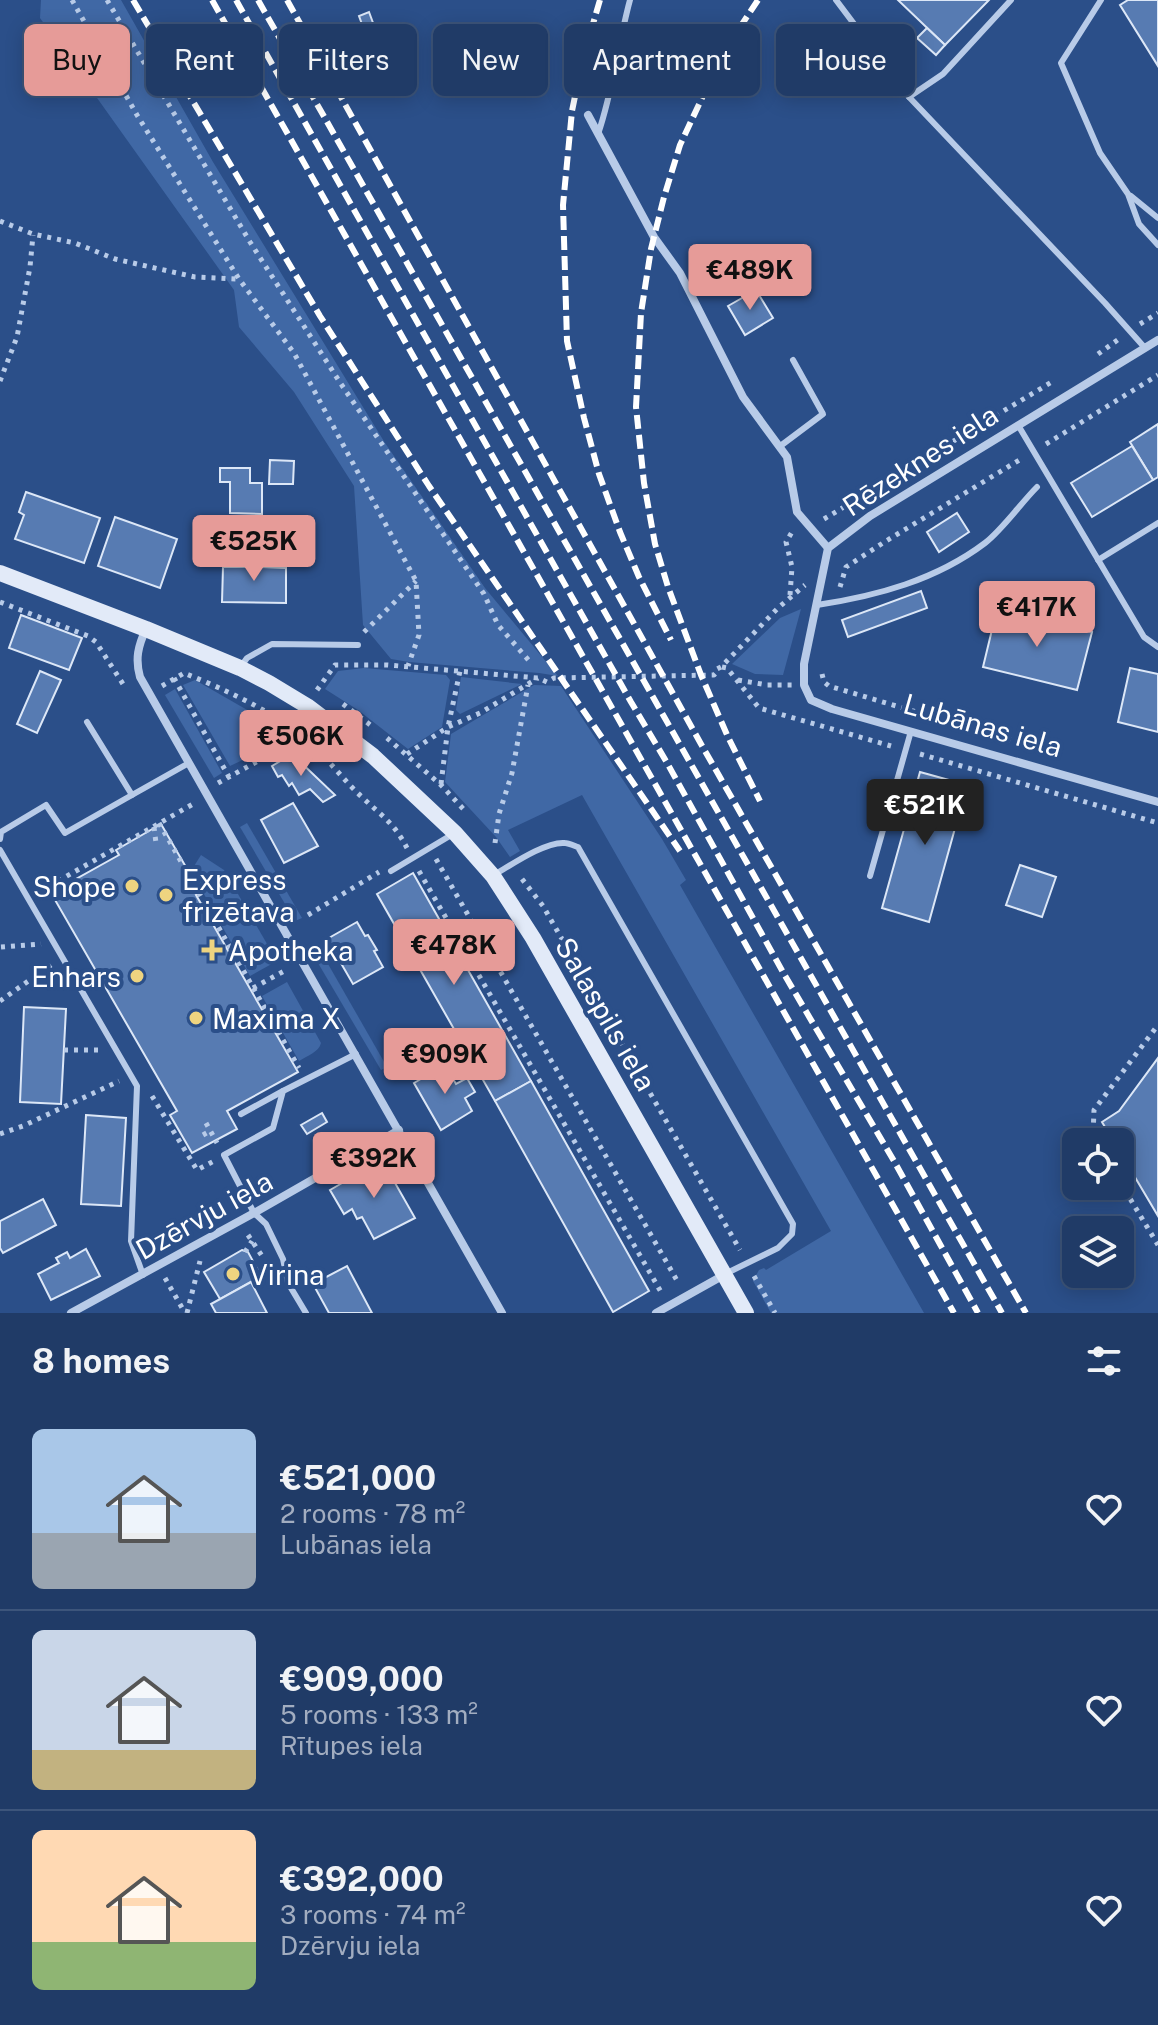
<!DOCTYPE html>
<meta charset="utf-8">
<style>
:root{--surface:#203b67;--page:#28426d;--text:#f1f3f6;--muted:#a2adc0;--line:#3d557b;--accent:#e69b98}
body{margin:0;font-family:"Public Sans",sans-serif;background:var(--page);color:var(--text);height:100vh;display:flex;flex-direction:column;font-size:30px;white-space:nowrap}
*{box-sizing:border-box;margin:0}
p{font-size:26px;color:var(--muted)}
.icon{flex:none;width:44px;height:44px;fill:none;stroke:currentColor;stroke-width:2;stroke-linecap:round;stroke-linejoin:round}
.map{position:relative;height:1313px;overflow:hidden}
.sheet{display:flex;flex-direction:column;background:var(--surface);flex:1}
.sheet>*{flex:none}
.hud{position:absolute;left:24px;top:24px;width:1110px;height:72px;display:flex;gap:16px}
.fabs{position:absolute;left:1062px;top:1128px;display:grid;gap:16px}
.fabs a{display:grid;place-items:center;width:72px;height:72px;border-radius:12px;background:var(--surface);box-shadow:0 4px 20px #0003,0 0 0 2px var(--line);font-size:40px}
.price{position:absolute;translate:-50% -68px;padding:0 18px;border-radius:8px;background:var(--accent);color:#111;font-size:26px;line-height:52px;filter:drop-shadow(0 2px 4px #0008)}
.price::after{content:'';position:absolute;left:50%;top:48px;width:24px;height:18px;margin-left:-12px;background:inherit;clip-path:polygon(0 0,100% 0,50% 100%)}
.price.selected{background:#222;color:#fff}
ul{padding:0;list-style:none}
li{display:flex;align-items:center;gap:24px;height:200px;padding:0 32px}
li+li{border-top:2px solid var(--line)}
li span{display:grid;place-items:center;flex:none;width:224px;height:160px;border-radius:12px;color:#555}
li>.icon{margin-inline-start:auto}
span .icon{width:96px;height:96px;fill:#fffc;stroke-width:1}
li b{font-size:34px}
h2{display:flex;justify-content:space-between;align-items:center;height:96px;padding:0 32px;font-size:34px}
.chip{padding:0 28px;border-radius:12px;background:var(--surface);box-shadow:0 4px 20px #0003,0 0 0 2px var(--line);font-size:28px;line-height:72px}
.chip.selected{background:var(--accent);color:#111}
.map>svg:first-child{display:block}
.green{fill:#4068a5}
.building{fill:#577bb2;stroke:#dce7f7;stroke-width:2}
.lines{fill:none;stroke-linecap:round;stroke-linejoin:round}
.path{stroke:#b8cbe8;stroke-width:5;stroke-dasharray:4 6;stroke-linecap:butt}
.lane{stroke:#b8cbe8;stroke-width:6}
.street{stroke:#b8cbe8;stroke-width:8}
.secondary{stroke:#e2eaf8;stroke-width:16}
.rail{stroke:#fff;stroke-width:6;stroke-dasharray:14 6;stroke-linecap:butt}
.poi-dot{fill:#eed480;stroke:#2b4f89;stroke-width:3}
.labels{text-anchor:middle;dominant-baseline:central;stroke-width:8;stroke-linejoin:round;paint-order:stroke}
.street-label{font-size:28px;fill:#fff;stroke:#2b4f89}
.poi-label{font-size:28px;fill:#fff;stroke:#2b4f89;text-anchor:start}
</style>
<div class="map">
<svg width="1158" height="1313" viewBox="0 0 1158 1313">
<rect width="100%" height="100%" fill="#2b4f89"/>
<!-- green -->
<g class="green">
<polygon points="41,0 121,0 213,162 385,443 485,588 558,676 539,673 409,662 391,659 363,625 354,486 294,392 239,327 234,290 40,18"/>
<polygon points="801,609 783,675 755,674 732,664 780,618"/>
<polygon points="364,668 446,675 450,680 442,727 408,749 358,710 325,689 338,671"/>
<polygon points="461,677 522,684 460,714 456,710"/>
<polygon points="195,680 282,730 270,747 230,766 183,685"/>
<polygon points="534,685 561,686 662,839 686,880 680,885 924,1313 771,1313 753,1281 759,1270 764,1268 766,1270 831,1231 582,795 508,830 520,851 510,857 496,837 445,782 451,734"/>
<polygon points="175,689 222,773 214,778 165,695"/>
<polygon points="247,823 302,918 295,921 240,827"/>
<polygon points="201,855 224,870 277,961 250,976 191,871"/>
<polygon points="316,943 387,1067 381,1070 308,946"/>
<path d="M287,982L321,1043C319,1052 307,1056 299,1061L262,996Z"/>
</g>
<!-- building -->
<g class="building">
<polygon points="898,0 989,0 945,45"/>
<polygon points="1128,0 1158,0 1158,66 1120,5"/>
<polygon points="369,12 376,31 366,35 359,16"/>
<polygon points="927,28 945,45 936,55 917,38"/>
<polygon points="756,290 773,318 745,335 728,306"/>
<polygon points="1158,424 1158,477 1153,480 1130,442"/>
<polygon points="1132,446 1153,480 1092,517 1071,483"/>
<polygon points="270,460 294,461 293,484 269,484"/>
<polygon points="220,468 250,468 250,483 262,483 262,514 230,513 230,482 220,482"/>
<polygon points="26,492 100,518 84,563 15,539 24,515 19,512"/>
<polygon points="957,513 969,532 939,552 927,532"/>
<polygon points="115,517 177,539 160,588 98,566"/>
<polygon points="249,555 262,555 262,567 286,568 286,603 222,602 223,567 248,567"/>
<polygon points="921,591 927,608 848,637 842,620"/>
<polygon points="997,609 1092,632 1077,690 983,667"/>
<polygon points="21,615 82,638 69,670 9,648"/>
<polygon points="1130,668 1158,674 1158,732 1118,722"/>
<polygon points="40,671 61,680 37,733 17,724"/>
<polygon points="292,754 315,776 335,795 323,802 310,789 299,795 292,783 289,786 282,775 278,777 272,766"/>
<polygon points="920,772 967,785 929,922 882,908"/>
<polygon points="293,803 318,846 284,863 261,820"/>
<polygon points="161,824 201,893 196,895 298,1072 227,1111 237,1129 192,1153 170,1115 177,1111 51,893 119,855 116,850"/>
<polygon points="1020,865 1056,877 1042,917 1006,905"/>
<polygon points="413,873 531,1081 495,1101 377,894"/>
<polygon points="357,922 365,936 368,935 377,950 374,951 383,967 353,984 327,939"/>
<polygon points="24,1007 66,1009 61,1104 20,1102"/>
<polygon points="1158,1058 1158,1216 1120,1152 1120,1142 1114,1142 1102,1122 1119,1111"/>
<polygon points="445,1065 456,1084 467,1078 475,1092 465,1098 472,1111 441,1130 414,1083"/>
<polygon points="531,1081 649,1291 613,1312 495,1101"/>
<polygon points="322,1113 327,1122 307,1134 301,1125"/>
<polygon points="86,1115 126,1118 121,1206 81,1204"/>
<polygon points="382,1160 415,1218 374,1239 362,1217 357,1219 352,1209 344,1214 330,1190"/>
<polygon points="43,1199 56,1225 3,1253 0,1248 0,1221"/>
<polygon points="86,1249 100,1276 51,1300 38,1274 59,1263 56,1258 67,1252 70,1258"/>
<polygon points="242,1250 248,1252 261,1276 220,1299 204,1272"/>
<polygon points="347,1266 372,1313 329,1313 313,1284"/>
<polygon points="251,1282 267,1313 216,1313 211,1304"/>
</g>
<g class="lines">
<!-- path -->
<g class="path">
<polyline points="72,0 137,115 239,279 294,353 416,581 419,635 408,666"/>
<polyline points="107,0 250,242 341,384 484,594 498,625 531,663"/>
<polyline points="0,221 33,234 75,243 115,259 195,277 238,279"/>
<polyline points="1140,324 1158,313"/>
<polyline points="1098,354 1119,339"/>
<polyline points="0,381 17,337 30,267 33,235"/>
<polyline points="1046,444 1158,375"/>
<polyline points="824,519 1055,380"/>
<polyline points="840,587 846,567 886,541 1021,459"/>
<polyline points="790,595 792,567 786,542 792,532"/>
<polyline points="0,602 88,636 96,642 123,684"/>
<polyline points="364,632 416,581"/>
<polyline points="722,667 727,668 759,708 891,746"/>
<polyline points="822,674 824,682 829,686 1051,752"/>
<polyline points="174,678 229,777"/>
<polyline points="738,680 767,685 792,685"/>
<path d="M162,686L184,673C226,690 278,713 312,745C330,761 345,782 363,798C382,816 394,823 407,848"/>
<polyline points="317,690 335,665 388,665 538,678 547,682 554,678 714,675 717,672 717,669 721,667 778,608 805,585"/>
<polyline points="343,704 373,727"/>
<polyline points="387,738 441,785 467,813"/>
<polyline points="407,754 448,727 480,713 538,678"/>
<polyline points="920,754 1158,823"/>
<polyline points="218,783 278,750 292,728"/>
<polyline points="441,784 448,727 460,671"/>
<polyline points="159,823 299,1068"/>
<polyline points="154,827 156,843"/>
<polyline points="495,843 499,814 512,773 528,685"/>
<polyline points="436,859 679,1284"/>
<polyline points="419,871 661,1292"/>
<polyline points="522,879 543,906 740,1250"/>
<polyline points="42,893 53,884 193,804"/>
<polyline points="308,915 379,872"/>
<polyline points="1,947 41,944"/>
<polyline points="253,988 286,970"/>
<polyline points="0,1001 51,965"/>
<polyline points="64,1050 98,1050"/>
<polyline points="152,1096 197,1170 214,1161"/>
<polyline points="206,1123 217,1143"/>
<polyline points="0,1134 23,1126 119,1081"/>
<polyline points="203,1135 210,1131"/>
<polyline points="1096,1142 1093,1136 1094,1110 1158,1025"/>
<polyline points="1120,1182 1158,1245"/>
<polyline points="248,1235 262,1256"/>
<polyline points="245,1252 252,1241"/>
<polyline points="754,1276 775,1313"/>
<polyline points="165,1278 185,1313"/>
<polyline points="187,1313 200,1261"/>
</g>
<!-- lane -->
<g class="lane">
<polyline points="836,0 909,97 1105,303 1145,348"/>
<polyline points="1101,0 1061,63 1100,153 1128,194 1139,224 1158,245"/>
<polyline points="909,97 943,74 1011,0"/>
<path d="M598,134C613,91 618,44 630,0"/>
<polyline points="1131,196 1158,218"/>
<polyline points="1018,425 1144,637 1158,647"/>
<polyline points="779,447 823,414 793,360"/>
<polyline points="1098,560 1158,523"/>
<path d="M817,605C877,596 936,580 985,543C1002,530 1021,503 1037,487"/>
<polyline points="242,665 247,658 272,644 358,645"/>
<polyline points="87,722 132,795 189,763"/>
<polyline points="0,839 1,832 46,805 65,833 132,795"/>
<polyline points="0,850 137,1086 131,1241 143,1275"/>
<polyline points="391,871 453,834"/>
<path d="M494,875C511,865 546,841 565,843C568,843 575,846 578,847L793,1224L792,1234L778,1248L727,1273"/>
<polyline points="870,876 911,731"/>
<polyline points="241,1114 283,1091"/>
<polyline points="306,1313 288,1283 283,1259 266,1224 254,1213 224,1155 273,1128 283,1091 356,1054"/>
</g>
<!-- street -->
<g class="street">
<polyline points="588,115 654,237 680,273 743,397 787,457 797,512 828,548"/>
<polyline points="1158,340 870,516 828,548 804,664 804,685 811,700 832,709 1158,802"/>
<path d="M146,629C138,646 135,659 140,677L502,1313"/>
<polyline points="71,1313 254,1213 399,1130"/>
<polyline points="656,1313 724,1275"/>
</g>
<!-- secondary -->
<polyline class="secondary" points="0,573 146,629 240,668 269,683 307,706 373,756 455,833 493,876 533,938 746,1313"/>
<!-- rail -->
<g class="rail">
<polyline points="133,0 320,316 429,486 680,851"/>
<polyline points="212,0 954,1313"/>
<polyline points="236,0 631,702 666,761 784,974 894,1161 978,1313"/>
<polyline points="258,0 1002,1313"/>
<polyline points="287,0 701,744 1026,1313"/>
<polyline points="600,0 583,58 572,111 563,205 567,341 584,418 599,474 620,532 639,577 671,640"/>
<polyline points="758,0 723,53 680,145 664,197 651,249 641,313 636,407 644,483 655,544 668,587 701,675 728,737 760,801"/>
</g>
</g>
<!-- markers -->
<g class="poi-dot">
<circle cx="132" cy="886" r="8"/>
<circle cx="166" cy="895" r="8"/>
<path d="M208 938h8v8h8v8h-8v8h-8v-8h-8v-8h8z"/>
<circle cx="137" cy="976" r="8"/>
<circle cx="196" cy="1018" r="8"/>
<circle cx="233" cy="1274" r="8"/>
</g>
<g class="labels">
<!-- street labels -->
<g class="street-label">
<text transform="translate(920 460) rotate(-33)">Rēzeknes iela</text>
<text transform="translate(983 725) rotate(16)">Lubānas iela</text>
<text transform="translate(606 1014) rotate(60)">Salaspils iela</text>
<text transform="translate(204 1215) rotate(-29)">Dzērvju iela</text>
</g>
<!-- poi labels -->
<g class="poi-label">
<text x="182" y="879">Express<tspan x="182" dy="32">frizētava</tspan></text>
<text x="116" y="886" text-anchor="end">Shope</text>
<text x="228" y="950">Apotheka</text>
<text x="121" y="976" text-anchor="end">Enhars</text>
<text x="212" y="1018">Maxima X</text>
<text x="249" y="1274">Virina</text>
</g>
</g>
</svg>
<div class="fabs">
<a><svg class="icon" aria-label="locate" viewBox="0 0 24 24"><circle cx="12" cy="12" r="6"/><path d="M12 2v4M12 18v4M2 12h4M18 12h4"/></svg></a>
<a><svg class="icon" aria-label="layers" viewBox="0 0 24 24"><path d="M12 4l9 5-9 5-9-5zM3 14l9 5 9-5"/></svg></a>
</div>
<b class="price" style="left:750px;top:312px">€489K</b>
<b class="price" style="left:254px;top:583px">€525K</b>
<b class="price" style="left:1037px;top:649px">€417K</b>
<b class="price" style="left:301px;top:778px">€506K</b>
<b class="price selected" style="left:925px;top:847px">€521K</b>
<b class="price" style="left:454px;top:987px">€478K</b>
<b class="price" style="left:445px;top:1096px">€909K</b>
<b class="price" style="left:374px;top:1200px">€392K</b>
<div class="hud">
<a class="chip selected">Buy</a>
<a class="chip">Rent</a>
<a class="chip">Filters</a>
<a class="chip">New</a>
<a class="chip">Apartment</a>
<a class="chip">House</a>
</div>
</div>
<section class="sheet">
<h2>8 homes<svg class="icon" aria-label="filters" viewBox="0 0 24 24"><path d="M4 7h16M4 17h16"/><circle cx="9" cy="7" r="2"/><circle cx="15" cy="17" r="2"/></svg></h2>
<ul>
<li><span style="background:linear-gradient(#a9c7e8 65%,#9aa5b1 0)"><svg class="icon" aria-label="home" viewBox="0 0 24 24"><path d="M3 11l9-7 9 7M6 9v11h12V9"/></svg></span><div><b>€521,000</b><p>2 rooms · 78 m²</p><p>Lubānas iela</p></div><svg class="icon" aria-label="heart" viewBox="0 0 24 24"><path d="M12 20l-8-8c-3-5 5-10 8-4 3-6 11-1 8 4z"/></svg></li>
<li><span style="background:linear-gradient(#c9d6e8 75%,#c2b280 0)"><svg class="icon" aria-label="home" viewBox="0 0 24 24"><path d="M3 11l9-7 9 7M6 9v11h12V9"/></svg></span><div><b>€909,000</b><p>5 rooms · 133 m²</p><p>Rītupes iela</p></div><svg class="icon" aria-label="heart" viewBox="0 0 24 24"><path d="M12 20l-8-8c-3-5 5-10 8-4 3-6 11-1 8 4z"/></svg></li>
<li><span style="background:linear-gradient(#ffd9b3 70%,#8fb573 0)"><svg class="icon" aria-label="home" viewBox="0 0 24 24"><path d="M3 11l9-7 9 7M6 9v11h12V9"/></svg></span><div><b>€392,000</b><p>3 rooms · 74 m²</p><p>Dzērvju iela</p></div><svg class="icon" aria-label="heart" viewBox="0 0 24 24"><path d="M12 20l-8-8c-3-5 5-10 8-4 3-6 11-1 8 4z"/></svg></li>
</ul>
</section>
